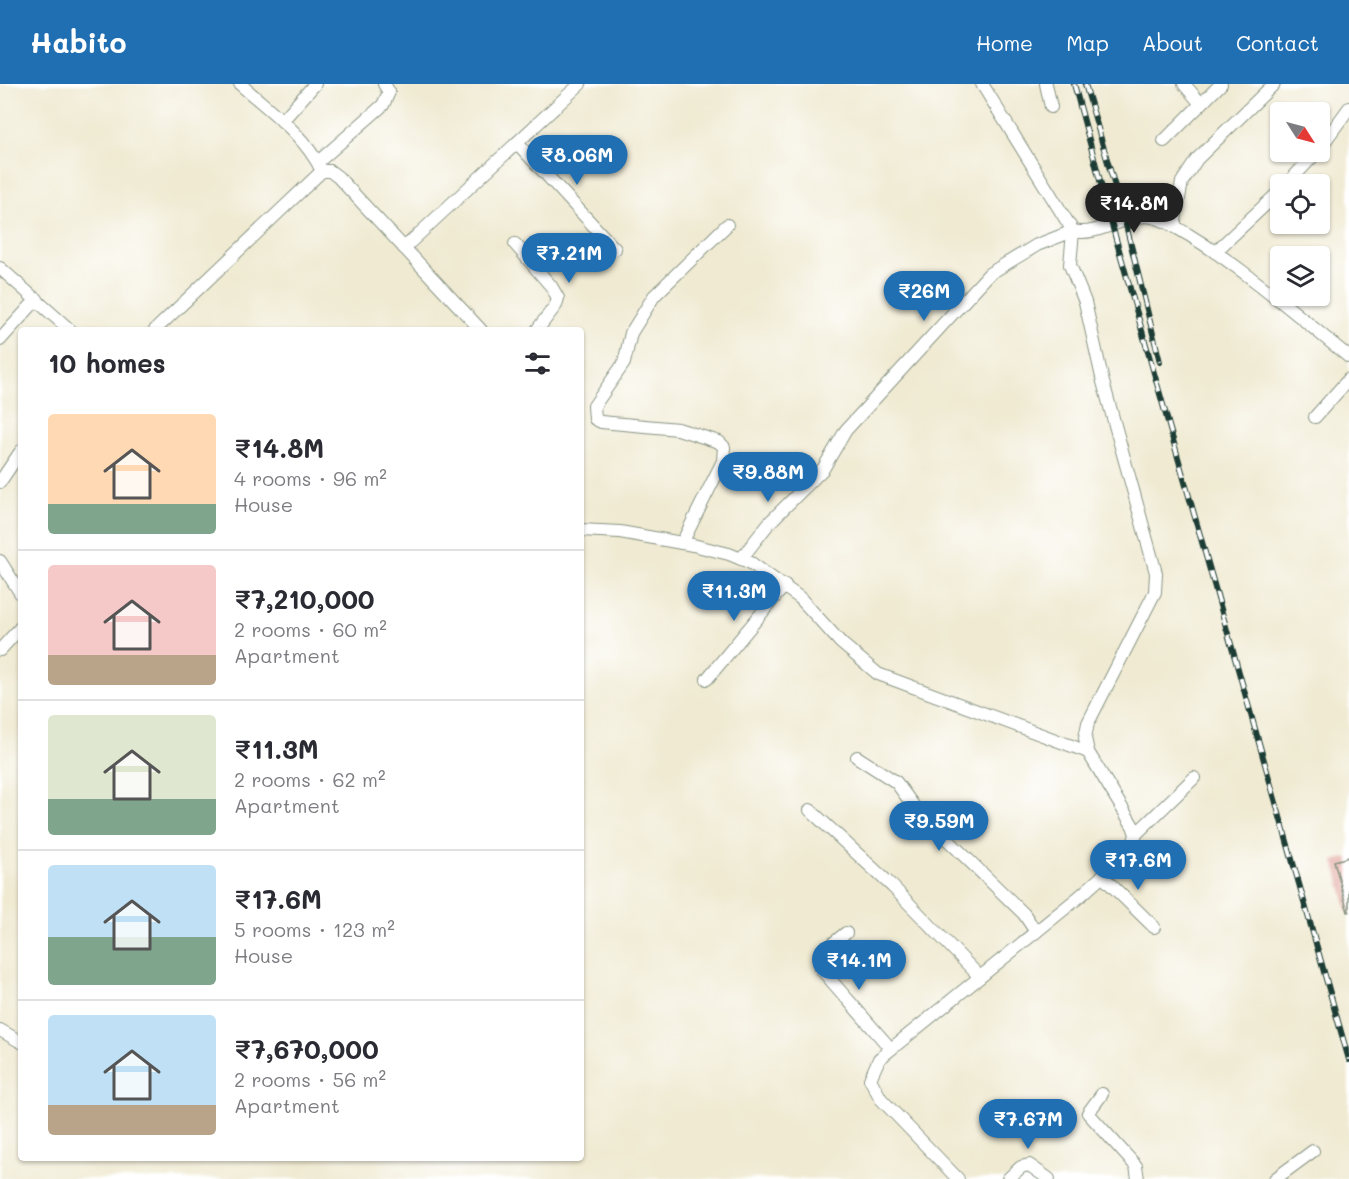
<!DOCTYPE html>
<meta charset="utf-8">
<style>
:root{--surface:#fff;--page:#f2f2f3;--text:#2b2b33;--muted:#7c7c81;--line:#e1e1e2;--accent:#1f6fb2}
body{margin:0;font-family:Mali,sans-serif;background:var(--page);color:var(--text);height:100vh;display:flex;flex-direction:column;font-size:22px;white-space:nowrap}
*{box-sizing:border-box;margin:0}
p{font-size:20px;color:var(--muted)}
.icon{flex:none;width:33px;height:33px;fill:none;stroke:currentColor;stroke-width:2;stroke-linecap:round;stroke-linejoin:round}
.map{position:relative;flex:1;overflow:hidden}
.side{position:absolute;left:18px;top:243px;width:566px;height:834px;display:flex;flex-direction:column;background:var(--surface);border-radius:6px;box-shadow:0 2px 4px #0004}
.side>*{flex:none}
.needle{width:39px;rotate:126deg}
.tools{position:absolute;left:1270px;top:18px;display:grid;gap:12px}
.tools a{display:grid;place-items:center;width:60px;height:60px;border-radius:6px;background:var(--surface);box-shadow:0 2px 4px #0004;font-size:30px}
.price{position:absolute;translate:-50% -51px;padding:0 14px;border-radius:21px;background:var(--accent);color:#fff;font-size:20px;line-height:39px;filter:drop-shadow(0 2px 3px #0008)}
.price::after{content:'';position:absolute;left:50%;top:36px;width:18px;height:14px;margin-left:-9px;background:inherit;clip-path:polygon(0 0,100% 0,50% 100%)}
.price.selected{background:#222;color:#fff}
ul{padding:0;list-style:none}
li{display:flex;align-items:center;gap:18px;height:150px;padding:0 30px}
li+li{border-top:2px solid var(--line)}
li span{display:grid;place-items:center;flex:none;width:168px;height:120px;border-radius:6px;color:#555}
li>.icon{margin-inline-start:auto}
span .icon{width:72px;height:72px;fill:#fffc;stroke-width:1}
li b{font-size:26px}
h2{display:flex;justify-content:space-between;align-items:center;height:72px;padding:0 30px;font-size:26px}
header{display:flex;align-items:center;gap:36px;box-sizing:border-box;height:84px;padding:0 30px;background:var(--accent);color:#fff}
header strong{font-size:28px}
nav{display:flex;gap:33px;margin-inline-start:auto;font-size:21px}
.map>svg:first-child{display:block}
.building{fill:#db9287}
.lines{fill:none;stroke-linecap:round;stroke-linejoin:round}
.street-casing{stroke:#889483;stroke-width:14}
.street{stroke:#fff;stroke-width:12}
.rail-casing{stroke:#1f3d34;stroke-width:6}
.rail{stroke:#fff;stroke-width:4;stroke-dasharray:11;stroke-linecap:butt}
</style>
<header>
<strong>Habito</strong>
<nav><a>Home</a><a>Map</a><a>About</a><a>Contact</a></nav>
</header>
<div class="map">
<svg width="1349" height="1095" viewBox="0 0 1349 1095">
<rect width="100%" height="100%" fill="#fff"/>
<filter id="ink" filterUnits="userSpaceOnUse"><feTurbulence type="fractalNoise" baseFrequency=".0167" numOctaves="2"/><feDisplacementMap in="SourceGraphic" scale="12" xChannelSelector="R" yChannelSelector="G"/><feConvolveMatrix kernelMatrix="1 2 1 2 8 2 1 2 1" color-interpolation-filters="sRGB"/></filter>
<filter id="wash" filterUnits="userSpaceOnUse"><feTurbulence type="fractalNoise" baseFrequency=".008" numOctaves="4" result="noise"/><feDisplacementMap in="SourceGraphic" scale="24" xChannelSelector="R" yChannelSelector="G"/><feGaussianBlur stdDeviation="1.35" result="paint"/><feColorMatrix in="noise" values="0 0 0 0 0 0 0 0 0 0 0 0 0 0 0 0 0 1.4 0 .05"/><feComposite in="paint" operator="in"/></filter>
<g filter="url(#wash)">
<rect width="100%" height="100%" fill="#f0ead2"/>
<g id="blocks">
<!-- building -->
<polygon class="building" points="1349,773 1349,828 1348,828 1334,777"/>
</g>
</g>
<g filter="url(#ink)">
<use href="#blocks" fill-opacity="0" stroke="#889483" stroke-width="1.5"/>
<g class="lines">
<!-- street casing -->
<g class="street-casing">
<g id="street">
<path d="M240,0C270,27 304,50 322,87"/>
<path d="M982,0L1073,147C1100,153 1126,128 1153,133C1165,135 1178,145 1189,151C1246,186 1297,231 1349,273"/>
<polyline points="1046,0 1051,23"/>
<polyline points="1184,0 1201,20"/>
<polyline points="282,37 315,0"/>
<polyline points="1164,57 1221,0"/>
<polyline points="517,59 615,165"/>
<polyline points="1320,64 1349,24"/>
<polyline points="318,78 383,21 389,8 384,0"/>
<polyline points="1287,100 1317,68"/>
<polyline points="1174,142 1182,98 1197,75 1274,0"/>
<polyline points="515,160 551,202 558,214 556,221 537,246"/>
<polyline points="404,164 580,0"/>
<polyline points="1215,168 1281,106"/>
<polyline points="0,184 70,246"/>
<polyline points="155,246 322,87 330,87 338,93 481,246"/>
<polyline points="0,256 37,215"/>
<polyline points="1315,333 1349,295"/>
<polyline points="0,398 21,367"/>
<polyline points="580,446 620,448 693,461 729,470 751,479 800,514 841,559 878,590 1088,668"/>
<polyline points="682,459 723,377 724,363 719,358 678,345 601,338 595,335 594,322 624,279 631,249 654,212 727,141"/>
<polyline points="741,475 769,439 823,385 846,346 989,190 1037,161 1073,147 1070,181 1085,218 1103,298 1156,489 1155,508 1088,639 1085,654 1088,668 1133,742 1136,750 1133,761 1125,772 1079,813 891,965 879,975 870,995 881,1015 958,1095"/>
<polyline points="0,477 21,510"/>
<polyline points="0,566 21,543"/>
<polyline points="707,595 785,501"/>
<polyline points="857,673 896,698 915,724 1024,830 1036,848"/>
<polyline points="810,726 893,803 980,893"/>
<polyline points="1136,750 1194,694"/>
<polyline points="1102,792 1154,843"/>
<path d="M846,849C834,859 819,867 821,885L891,965"/>
<polyline points="0,946 21,958"/>
<polyline points="1102,1010 1088,1029 1136,1082 1138,1095"/>
<polyline points="1008,1095 1021,1083 1029,1081 1049,1095"/>
<polyline points="1275,1095 1313,1067"/>
</g>
</g>
<!-- street -->
<use href="#street" class="street"/>
<!-- rail casing -->
<g class="rail-casing">
<g id="rail">
<polyline points="1074,0 1112,141 1349,976"/>
<polyline points="1085,0 1125,137 1160,278"/>
</g>
</g>
<!-- rail -->
<use href="#rail" class="rail"/>
</g>
</g>
</svg>
<div class="tools">
<a><svg class="needle" viewBox="-14 -14 28 28"><path d="M0-13l5 13h-10z" fill="#e53935"/><path d="M0 13l5-13h-10z" fill="#7c7c81"/></svg></a>
<a><svg class="icon" aria-label="locate" viewBox="0 0 24 24"><circle cx="12" cy="12" r="6"/><path d="M12 2v4M12 18v4M2 12h4M18 12h4"/></svg></a>
<a><svg class="icon" aria-label="layers" viewBox="0 0 24 24"><path d="M12 4l9 5-9 5-9-5zM3 14l9 5 9-5"/></svg></a>
</div>
<b class="price" style="left:577px;top:102px">₹8.06M</b>
<b class="price selected" style="left:1134px;top:150px">₹14.8M</b>
<b class="price" style="left:569px;top:200px">₹7.21M</b>
<b class="price" style="left:924px;top:238px">₹26M</b>
<b class="price" style="left:768px;top:419px">₹9.88M</b>
<b class="price" style="left:734px;top:538px">₹11.3M</b>
<b class="price" style="left:939px;top:768px">₹9.59M</b>
<b class="price" style="left:1138px;top:807px">₹17.6M</b>
<b class="price" style="left:859px;top:907px">₹14.1M</b>
<b class="price" style="left:1028px;top:1066px">₹7.67M</b>
<section class="side">
<h2>10 homes<svg class="icon" aria-label="filters" viewBox="0 0 24 24"><path d="M4 7h16M4 17h16"/><circle cx="9" cy="7" r="2"/><circle cx="15" cy="17" r="2"/></svg></h2>
<ul>
<li><span style="background:linear-gradient(#ffd9b3 75%,#7fa58c 0)"><svg class="icon" aria-label="home" viewBox="0 0 24 24"><path d="M3 11l9-7 9 7M6 9v11h12V9"/></svg></span><div><b>₹14.8M</b><p>4 rooms · 96 m²</p><p>House</p></div></li>
<li><span style="background:linear-gradient(#f6c9c9 75%,#b9a48a 0)"><svg class="icon" aria-label="home" viewBox="0 0 24 24"><path d="M3 11l9-7 9 7M6 9v11h12V9"/></svg></span><div><b>₹7,210,000</b><p>2 rooms · 60 m²</p><p>Apartment</p></div></li>
<li><span style="background:linear-gradient(#dfe7d0 70%,#7fa58c 0)"><svg class="icon" aria-label="home" viewBox="0 0 24 24"><path d="M3 11l9-7 9 7M6 9v11h12V9"/></svg></span><div><b>₹11.3M</b><p>2 rooms · 62 m²</p><p>Apartment</p></div></li>
<li><span style="background:linear-gradient(#bfe0f5 60%,#7fa58c 0)"><svg class="icon" aria-label="home" viewBox="0 0 24 24"><path d="M3 11l9-7 9 7M6 9v11h12V9"/></svg></span><div><b>₹17.6M</b><p>5 rooms · 123 m²</p><p>House</p></div></li>
<li><span style="background:linear-gradient(#bfe0f5 75%,#b9a48a 0)"><svg class="icon" aria-label="home" viewBox="0 0 24 24"><path d="M3 11l9-7 9 7M6 9v11h12V9"/></svg></span><div><b>₹7,670,000</b><p>2 rooms · 56 m²</p><p>Apartment</p></div></li>
</ul>
</section>
</div>
